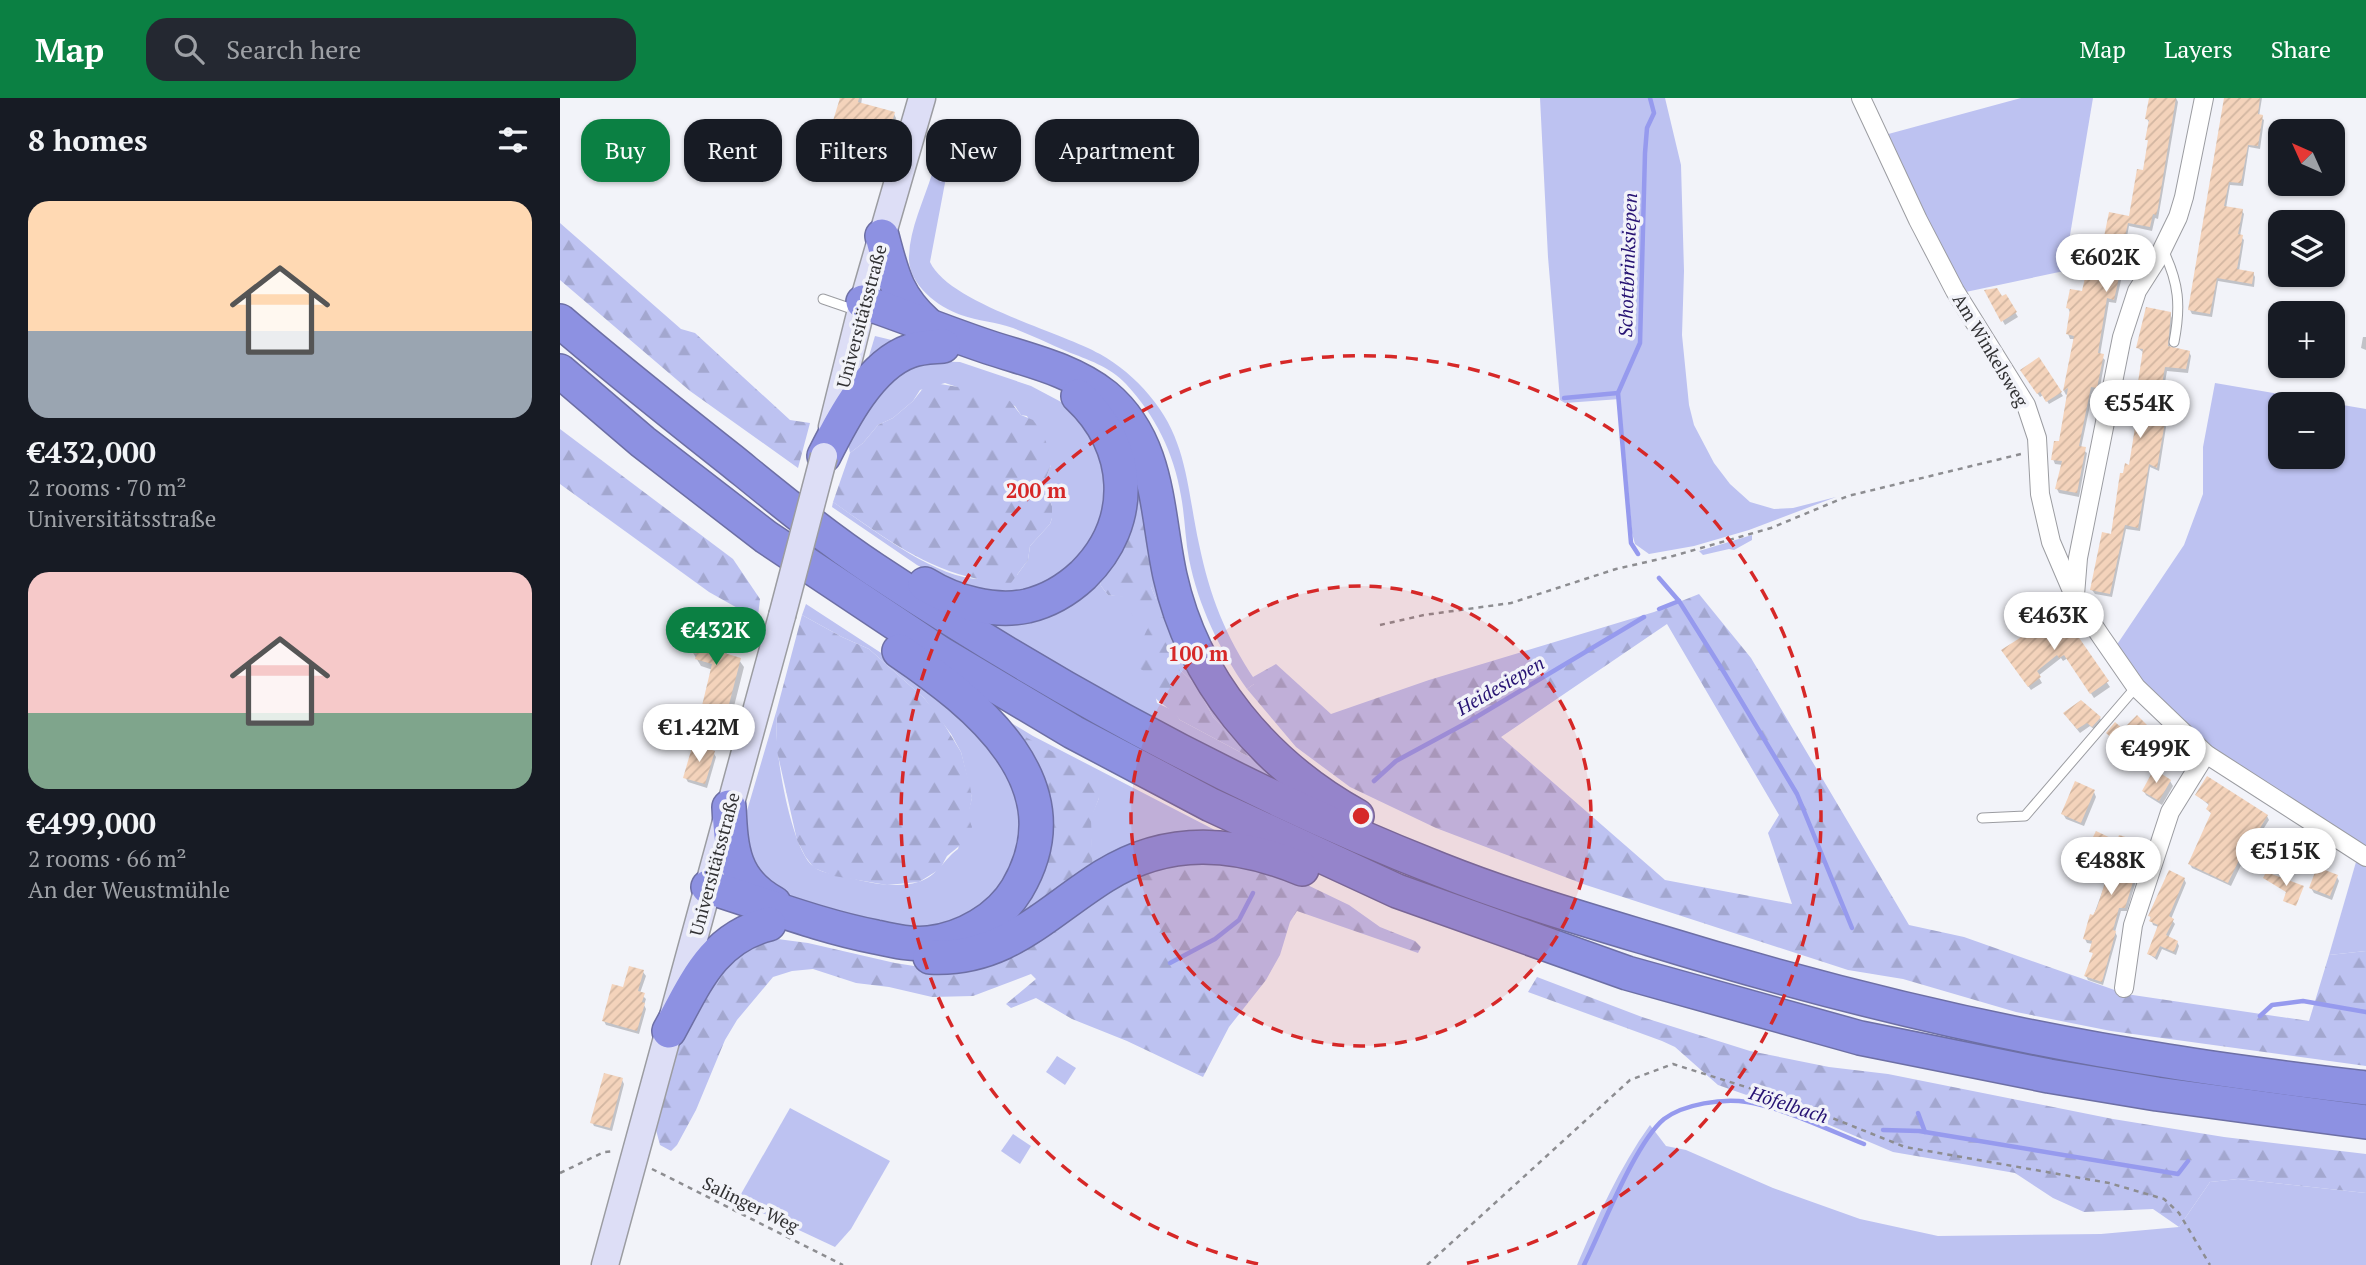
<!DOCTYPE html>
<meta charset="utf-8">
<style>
:root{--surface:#171b24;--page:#242831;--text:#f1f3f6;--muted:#9ea1a6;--accent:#0b8043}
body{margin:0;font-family:"PT Serif",serif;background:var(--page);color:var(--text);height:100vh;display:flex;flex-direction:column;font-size:26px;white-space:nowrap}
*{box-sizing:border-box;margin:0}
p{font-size:23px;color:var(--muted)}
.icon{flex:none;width:38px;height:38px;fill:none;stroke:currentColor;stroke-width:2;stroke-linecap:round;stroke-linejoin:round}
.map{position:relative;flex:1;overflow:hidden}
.drawer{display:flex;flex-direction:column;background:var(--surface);width:560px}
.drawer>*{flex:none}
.banner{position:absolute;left:21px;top:21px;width:665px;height:63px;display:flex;gap:14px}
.needle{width:46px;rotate:315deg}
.tools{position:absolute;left:1708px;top:21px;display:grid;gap:14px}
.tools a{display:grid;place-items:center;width:77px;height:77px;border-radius:14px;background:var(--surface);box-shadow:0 2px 5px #0004;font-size:35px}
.price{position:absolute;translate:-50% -60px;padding:0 16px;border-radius:24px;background:#fff;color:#222;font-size:23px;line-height:46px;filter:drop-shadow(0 2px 4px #0008)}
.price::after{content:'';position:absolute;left:50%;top:42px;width:21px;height:16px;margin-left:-10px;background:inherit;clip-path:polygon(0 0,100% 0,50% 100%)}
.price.current{background:var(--accent);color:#fff}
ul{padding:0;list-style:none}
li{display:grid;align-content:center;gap:14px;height:371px;padding:0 28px}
li span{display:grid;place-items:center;height:217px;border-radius:21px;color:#555}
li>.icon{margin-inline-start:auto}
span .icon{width:126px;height:126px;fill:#fffc;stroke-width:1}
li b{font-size:30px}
h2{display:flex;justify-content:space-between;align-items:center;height:84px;padding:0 28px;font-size:30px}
.chip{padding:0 24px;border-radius:21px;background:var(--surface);box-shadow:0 2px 5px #0004;font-size:24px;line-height:63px}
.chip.current{background:var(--accent);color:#fff}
header{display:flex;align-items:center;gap:42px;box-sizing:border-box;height:98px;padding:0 35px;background:var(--accent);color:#fff}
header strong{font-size:33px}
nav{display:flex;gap:38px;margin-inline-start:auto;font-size:24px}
.search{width:490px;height:63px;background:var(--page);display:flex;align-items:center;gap:18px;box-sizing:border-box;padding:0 24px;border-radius:21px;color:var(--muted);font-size:26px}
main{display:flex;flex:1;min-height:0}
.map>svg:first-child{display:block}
.grass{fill:#bdc2f1;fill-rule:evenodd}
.forest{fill:url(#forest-firs);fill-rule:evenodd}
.shadow{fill:#0003}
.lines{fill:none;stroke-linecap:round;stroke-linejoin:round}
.stream{stroke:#969aee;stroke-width:4.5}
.building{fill:url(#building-hatch)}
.lane-casing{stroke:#9b9ca1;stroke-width:11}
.street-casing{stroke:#9b9ca1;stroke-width:20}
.secondary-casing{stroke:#9b9ca1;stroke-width:29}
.highway-casing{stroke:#6d6fa5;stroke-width:36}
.path{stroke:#8d8d91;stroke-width:2.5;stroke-dasharray:5 5;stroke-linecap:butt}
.lane{stroke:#fff;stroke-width:9}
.street{stroke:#fff;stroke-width:18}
.secondary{stroke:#dddef6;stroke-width:26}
.highway{stroke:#8d91e2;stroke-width:33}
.secondary-bridge-casing{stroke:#9b9ca1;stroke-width:29;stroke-linecap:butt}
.secondary-bridge{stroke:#dddef6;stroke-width:26}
.ring{fill:none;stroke:#d62828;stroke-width:3.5;stroke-dasharray:12 9}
.labels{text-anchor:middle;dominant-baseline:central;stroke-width:7;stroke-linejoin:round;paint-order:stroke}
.street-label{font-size:18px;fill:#313133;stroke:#f2f3f9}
.water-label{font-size:19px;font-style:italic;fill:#261273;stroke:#f2f3f9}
.centre{fill:#d62828;stroke:#f2f3f9;stroke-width:3.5}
.ring-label{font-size:21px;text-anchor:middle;font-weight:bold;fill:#d62828;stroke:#f2f3f9;stroke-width:7;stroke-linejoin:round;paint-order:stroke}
</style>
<header>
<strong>Map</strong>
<div class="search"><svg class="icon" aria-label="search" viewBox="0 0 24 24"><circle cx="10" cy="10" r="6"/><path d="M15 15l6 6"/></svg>Search here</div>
<nav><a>Map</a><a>Layers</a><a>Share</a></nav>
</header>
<main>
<section class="drawer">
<h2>8 homes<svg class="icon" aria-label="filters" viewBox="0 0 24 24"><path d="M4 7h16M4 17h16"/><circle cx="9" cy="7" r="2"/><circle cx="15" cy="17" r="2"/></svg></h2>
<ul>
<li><span style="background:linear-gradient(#ffd9b3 60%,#9aa5b1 0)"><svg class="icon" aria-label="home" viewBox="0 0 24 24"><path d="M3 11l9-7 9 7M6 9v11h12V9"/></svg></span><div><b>€432,000</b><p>2 rooms · 70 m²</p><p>Universitätsstraße</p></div></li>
<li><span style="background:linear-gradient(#f6c9c9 65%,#7fa58c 0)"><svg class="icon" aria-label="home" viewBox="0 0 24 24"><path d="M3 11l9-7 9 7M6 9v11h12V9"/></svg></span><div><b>€499,000</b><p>2 rooms · 66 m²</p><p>An der Weustmühle</p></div></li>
</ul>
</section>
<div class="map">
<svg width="1806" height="1167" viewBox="0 0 1806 1167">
<defs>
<pattern id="forest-firs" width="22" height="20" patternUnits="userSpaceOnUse" patternTransform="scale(1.75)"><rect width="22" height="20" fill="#bdc2f1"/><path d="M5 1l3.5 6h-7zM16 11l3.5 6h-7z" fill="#a3a7cf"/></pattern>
<pattern id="building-hatch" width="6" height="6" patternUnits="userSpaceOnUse" patternTransform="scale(1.75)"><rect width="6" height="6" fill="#f4d3bb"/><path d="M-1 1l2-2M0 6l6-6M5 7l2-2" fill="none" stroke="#d2b6a1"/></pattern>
</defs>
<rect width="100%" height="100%" fill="#f2f3f9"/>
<!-- grass -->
<g class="grass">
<polygon points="980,0 1105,0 1121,67 1124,173 1122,237 1129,307 1134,327 1154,365 1170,386 1190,404 1214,411 1233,410 1276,399 1189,432 1134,448 1089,456 1075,446 1072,435 1060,301 1005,305 1000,302 988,159"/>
<polygon points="1461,0 1533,0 1504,173 1401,195 1321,38"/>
<path d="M381,35L391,42L392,48L370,164C389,205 499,233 540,256C558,266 576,281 589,297C628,342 627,392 639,446C650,499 665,537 695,582L694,586L687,591C660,553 638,507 629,461C625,440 625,419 621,398C614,355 595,317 566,286C549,268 528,262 506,253C488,245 471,237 453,230C436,224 418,223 401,217C377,209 347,185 349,158C350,130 364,102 372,76C367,63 373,50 377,36Z"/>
<polygon points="315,238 344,245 303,278"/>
<path d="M364,263L400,264L471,288L505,306L521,290L608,496L745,696L624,636L516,577L409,513L392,486L357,467L272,409L273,404C310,429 375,481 420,481C432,481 445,478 457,477L468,462L470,448L490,426L492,420V408L484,385L491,367L467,318L461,317L455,308L385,285L360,292L353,303L333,320L318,327L303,345L290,355L288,345L318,286ZM590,478L591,489L596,501L548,497L541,488L540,479ZM620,547L619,571L636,587L653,619L693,661L620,622L614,613L597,605L591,578Z"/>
<path d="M1655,285L1806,311V749L1660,659L1590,592L1556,548L1624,447L1643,396V349ZM1720,306H1773V359H1720Z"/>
<polygon points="1192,437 1192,442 1174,452 1169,451 1143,457 1139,453"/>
<path d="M246,506L332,562L398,612L455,683L463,746L449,782L409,821L368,834L286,820L218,795L195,773L181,733L217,611C217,625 216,640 218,654C220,678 234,755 254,769C263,776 283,778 295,781C314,786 338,790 358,784C377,779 384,761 398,751L412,700L401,654L391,636L364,600L309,551L282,539L242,517Z"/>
<polygon points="411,601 473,638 678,744 533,778 530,721 539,700 450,641"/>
<polygon points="1796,764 1806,769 1806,853 1769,857"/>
<polygon points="497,958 516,970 505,987 486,974"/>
<polygon points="230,1010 330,1063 291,1131 275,1149 177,1103"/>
<path d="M1090,1027L1106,1048L1126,1052L1213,1090L1300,1121L1378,1138L1541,1136L1619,1129L1650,1084L1678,1081L1806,1095V1167H1017C1038,1118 1059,1070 1090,1027Z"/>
<polygon points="453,1036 471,1048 460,1066 441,1053"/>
</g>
<!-- forest -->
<g class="forest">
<polygon points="0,125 121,231 135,235 230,322 250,325 238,370 130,293 0,182"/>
<path d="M368,284L429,294L450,303L461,317L473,322L482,334L492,359L491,367L484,385L492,408V420L490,426L470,448L468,462L451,485C439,487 430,483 418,481C363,470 319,436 273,404L290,355L303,345L318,327L333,320L353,303Z"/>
<polygon points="0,331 173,461 200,501 198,518 181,512 149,494 0,386"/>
<polygon points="580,387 592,453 591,489 596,501 593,512 583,517 573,518 563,499 548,497 541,488 540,479 565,398"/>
<path d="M1139,496L1191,560L1349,827L1404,839L1566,896L1749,923L1769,857L1806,853V968L1551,933L1456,914L1343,881L1288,872L1026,787L876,730L790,689L736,649L687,591L694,586L693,579L716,566L771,616L869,582L1094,514ZM1107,526L1219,717L1208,735L1232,806L1105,782L941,639Z"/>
<polygon points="242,517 282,539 309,551 364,600 379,618 401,654 410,688 412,700 408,718 412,729 409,740 387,758 380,771 359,784 327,787 274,778 254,770 245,758 237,742 217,653 217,611"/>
<path d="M604,519C620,531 621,552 619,571L636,587L653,619L695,662L620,622C610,608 596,606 589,590C594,577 587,576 578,569C580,551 583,523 604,519Z"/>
<polygon points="460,636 533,676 539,700 531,721 533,778 465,828 447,813 471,778 450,641"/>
<polygon points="649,759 737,782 789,807 820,829 855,843 861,849 858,855 737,813 730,824 720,857 706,882 669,929 643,979 567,943 512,921 476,900 451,910 446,906 476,881 471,876 413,898 372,899 329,889 296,885 253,871 232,873 213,879 177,922 165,942 136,1012 117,1047 111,1053 100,1047 96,1032 123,934 160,863 210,840 248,845 335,865 367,870 574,774"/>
<polygon points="977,879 1082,919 1190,953 1269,969 1328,976 1553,1021 1664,1039 1806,1056 1806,1095 1678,1081 1650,1084 1619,1129 1593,1111 1524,1114 1493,1100 1455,1075 1333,1054 1255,1021 1158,987 1115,949 1102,943 968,894"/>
</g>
<!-- shadow -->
<g class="shadow">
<polygon points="279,0 302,0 301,7 334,16 336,20 329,45 277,31 274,26 281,1"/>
<polygon points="1591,0 1616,0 1618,4 1598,121 1595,120 1592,133 1569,128 1564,154 1570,160 1568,170 1564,169 1556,205 1549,204 1540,257 1545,262 1539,294 1533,293 1521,350 1527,355 1519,399 1499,395 1497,391 1503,367 1495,366 1493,361 1500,346 1509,295 1506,297 1504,293 1515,241 1510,241 1508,236 1511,216 1508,210 1523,195 1570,120 1585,74 1589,45 1587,41 1590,26 1587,21"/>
<polygon points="1665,0 1702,0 1699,18 1704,22 1700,51 1689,49 1683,88 1670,87 1666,110 1682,113 1684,116 1680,138 1684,142 1679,173 1693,175 1695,179 1694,189 1658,183 1652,219 1632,216 1630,212"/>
<polygon points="1426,193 1442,200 1445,198 1458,219 1445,227"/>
<polygon points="1610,216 1612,220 1610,250 1629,254 1631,258 1628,275 1607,273 1598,324 1604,325 1606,329 1599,373 1590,369 1580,433 1566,431 1552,499 1535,496 1532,492 1552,438 1570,369 1584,255 1578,250"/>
<polygon points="1803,239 1806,239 1806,252 1801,250"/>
<polygon points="1478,262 1503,298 1489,306 1483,297 1480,299 1462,272"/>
<polygon points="1496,511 1550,589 1534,600 1508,560 1503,563 1501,560 1478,578 1482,585 1471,592 1446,557 1492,522"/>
<polygon points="168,528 172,536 166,558 179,562 184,569 169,628 146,623 142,615 153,572 141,568 132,553"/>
<polygon points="1507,619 1540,620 1542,624 1535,632 1530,628 1520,635"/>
<polygon points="1563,634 1599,641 1601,645 1591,656 1582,648 1577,655 1574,653 1570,657 1548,635"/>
<polygon points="153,654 156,659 147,690 128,684 125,679"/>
<polygon points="1610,683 1613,688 1602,707 1586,697 1584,693"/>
<polygon points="1534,694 1536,699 1524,728 1506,721 1503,716"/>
<polygon points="1637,697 1707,718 1709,722 1699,738 1696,736 1671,788 1632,770 1630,766 1652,717 1648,711 1650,708"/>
<polygon points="1558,745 1584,746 1586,750 1567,813 1561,813 1555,834 1557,838 1543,887 1528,882 1526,878 1534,857 1531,853 1533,846 1527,845 1525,841 1553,764 1531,755 1529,751"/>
<polygon points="1777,779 1779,783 1772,802 1754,795 1751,790"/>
<polygon points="1624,781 1626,785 1611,821 1615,826 1608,840 1617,844 1619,848 1616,857 1602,851 1597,862 1589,856 1599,829 1593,827 1590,818"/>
<polygon points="83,874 86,878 80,895 86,901 84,907 86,911 79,936 46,927 44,923 65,892"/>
<polygon points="62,982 64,986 52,1033 34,1028 32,1024"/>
</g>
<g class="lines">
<!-- stream -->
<g class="stream">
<polyline points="1004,300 1058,295"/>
<polyline points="1078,456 1071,445 1058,295 1080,245 1085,55 1087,30 1094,15 1090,0"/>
<polyline points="1099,480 1119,503 1165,576 1237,696 1292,830"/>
<polyline points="1099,511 1119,503"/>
<polyline points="814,683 836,663 908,624 1084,519"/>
<polyline points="610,865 655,841 679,822 693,795"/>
<polyline points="1700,918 1712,907 1743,903 1806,914"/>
<polyline points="1358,1015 1365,1034"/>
<polyline points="1323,1032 1359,1033 1618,1076 1628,1063"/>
<path d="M1024,1167C1042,1131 1075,1045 1104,1021C1124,1006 1163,1000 1187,1004C1221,1009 1271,1033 1304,1046"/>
</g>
</g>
<!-- building -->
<g class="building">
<polygon points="280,0 299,0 298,4 335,14 327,42 272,26"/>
<polygon points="1589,0 1616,0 1598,110 1596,117 1593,116 1590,129 1568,125 1562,152 1569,154 1566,167 1562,166 1554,202 1547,200 1538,255 1544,256 1541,270 1537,290 1531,289 1519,348 1526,349 1517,395 1495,391 1502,363 1491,362 1494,343 1499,343 1508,290 1503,293 1514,238 1506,236 1510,211 1506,210 1510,191 1522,193 1529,162 1539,164 1549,114 1569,118 1577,71 1583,72 1588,42 1585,42 1589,22 1585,21"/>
<polygon points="1664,0 1700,0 1698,16 1703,17 1698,48 1688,47 1681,85 1669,84 1664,108 1683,111 1678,136 1683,137 1677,171 1694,174 1692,186 1657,180 1650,216 1628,212"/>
<polygon points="1437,190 1442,198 1446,196 1457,214 1441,224 1424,192"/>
<polygon points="1586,209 1611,214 1608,248 1630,253 1626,271 1605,269 1596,322 1605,324 1597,370 1589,366 1578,430 1565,427 1550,496 1530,492 1542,434 1551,436 1560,375 1563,375 1565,365 1569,367 1579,305 1575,304 1583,251 1576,250"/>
<polygon points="1479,259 1502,294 1486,304 1480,294 1477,296 1460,272"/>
<polygon points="1497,508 1549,583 1530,596 1504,557 1499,560 1497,557 1477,573 1481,579 1468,589 1441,552 1490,521 1486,516"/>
<polygon points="141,518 169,527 161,554 181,560 165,622 140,616 152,566 135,561 137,556 130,554"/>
<polygon points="1521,602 1541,619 1532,629 1527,625 1517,631 1503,615"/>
<polygon points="1577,617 1600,640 1588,653 1579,645 1574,652 1571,650 1567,654 1546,635 1555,624 1563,631"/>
<polygon points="133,646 155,653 145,686 123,680"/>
<polygon points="1594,671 1611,682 1599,703 1582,693"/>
<polygon points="1647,678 1708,717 1697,735 1693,733 1668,785 1628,766 1651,715 1646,711 1649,706 1635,697"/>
<polygon points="1515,683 1535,692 1521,725 1501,716"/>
<polygon points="1536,733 1557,743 1559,737 1585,745 1565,810 1559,810 1553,832 1556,833 1542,884 1524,878 1533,855 1529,854 1532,843 1523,841 1530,816 1533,817 1537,810 1552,762 1527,751"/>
<polygon points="1757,769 1778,777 1770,798 1749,790"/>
<polygon points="1609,772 1625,780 1609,818 1614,821 1606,837 1618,843 1614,854 1600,848 1595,859 1587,856 1598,827 1589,823 1591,819 1588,818"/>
<polygon points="1706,774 1744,788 1736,808 1723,803 1726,794 1703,780"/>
<polygon points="69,868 84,872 78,893 85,895 82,904 85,905 77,933 42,923 52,886 63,889"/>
<polygon points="44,975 63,980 50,1030 30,1025"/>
</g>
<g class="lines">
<!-- lane casing -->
<g class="lane-casing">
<g id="lane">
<path d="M1603,152C1619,185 1621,208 1614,244"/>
<polyline points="263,201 298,213"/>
<polyline points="1422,720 1465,718 1576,589"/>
</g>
</g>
<!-- street casing -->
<g class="street-casing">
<g id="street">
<polyline points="1301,0 1358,122 1395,193 1466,307 1477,340 1480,396 1491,444 1515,500 1542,540 1576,589 1646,656 1806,759"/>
<polyline points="1515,497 1518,460 1562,239 1577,193 1598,160 1618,119 1624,99 1644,0"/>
<polyline points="1564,890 1573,827 1610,714 1646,656"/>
</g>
</g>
<!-- secondary casing -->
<g class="secondary-casing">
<g id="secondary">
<polyline points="272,329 303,204 362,0"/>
<polyline points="45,1167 222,518"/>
</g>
</g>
<!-- highway casing -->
<g class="highway-casing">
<g id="highway">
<path d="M322,138C332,175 336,198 366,225"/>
<path d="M303,204C345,218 386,235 428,249C467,262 511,271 545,298C600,344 596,414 610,478C633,582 705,667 797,718"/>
<path d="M0,223C56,271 114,317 171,362C218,400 265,439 315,472C493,590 682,694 881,772C949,799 1020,820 1090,841C1259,893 1433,936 1607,963C1673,974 1740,982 1806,990"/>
<polyline points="0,273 83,344 206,439 380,555 513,634 651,707 837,793 1067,875 1300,940 1489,978 1597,996 1806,1024"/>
<path d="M264,358C282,322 310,267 350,253C360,249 372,249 383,248"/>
<path d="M365,486C394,504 434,515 467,508C488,503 508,491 523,477C577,424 572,348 518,298"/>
<path d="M169,709C171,751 173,783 214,805"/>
<path d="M148,789C204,806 259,828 316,839C334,843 351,847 369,845C403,841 439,821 457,791C519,686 417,606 339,553"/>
<path d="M370,859C445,863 485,815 544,778C608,738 675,743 742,771"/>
<path d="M109,933C135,886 152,840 209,826"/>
</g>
</g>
<!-- path -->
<g class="path">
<polyline points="820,527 864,517 951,505 1056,471 1113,458 1211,430 1288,398 1461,356"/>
<polyline points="92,1071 283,1167"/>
<polyline points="0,1075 44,1054 55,1053"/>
<polyline points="867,1167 1070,982 1113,966 1227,1002 1345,1049 1549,1085 1604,1101 1619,1115 1650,1167"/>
</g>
<!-- lane -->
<use href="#lane" class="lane"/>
<!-- street -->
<use href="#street" class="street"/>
<!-- secondary -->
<use href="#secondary" class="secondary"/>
<!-- highway -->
<use href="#highway" class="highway"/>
<!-- secondary-bridge casing -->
<g class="secondary-bridge-casing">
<polyline id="secondary-bridge" points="222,518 264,358"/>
</g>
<!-- secondary-bridge -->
<use href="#secondary-bridge" class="secondary-bridge"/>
</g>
<!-- distance rings -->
<circle cx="801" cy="718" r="230" fill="#d62828" fill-opacity=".12"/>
<g class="ring">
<circle cx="801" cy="718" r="230"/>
<path d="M698 1166A460 460 0 1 1 904 1166"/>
</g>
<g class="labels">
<!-- street labels -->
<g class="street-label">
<text transform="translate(301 218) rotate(-75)">Universitätsstraße</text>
<text transform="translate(1431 252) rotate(59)">Am Winkelsweg</text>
<text transform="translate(154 766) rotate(-75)">Universitätsstraße</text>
<text transform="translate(191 1106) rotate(26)">Salinger Weg</text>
</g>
<!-- water labels -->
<g class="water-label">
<text transform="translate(1067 167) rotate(-88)">Schottbrinksiepen</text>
<text transform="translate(940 587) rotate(-30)">Heidesiepen</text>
<text transform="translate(1229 1006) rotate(18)">Höfelbach</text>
</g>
</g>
<circle cx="801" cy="718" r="10" class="centre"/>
<g class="ring-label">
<text x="476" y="400">200 m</text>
<text x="638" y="563">100 m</text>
</g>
</svg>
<div class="tools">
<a><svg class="needle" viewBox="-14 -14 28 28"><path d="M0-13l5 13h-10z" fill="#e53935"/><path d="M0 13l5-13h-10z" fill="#9ea1a6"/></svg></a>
<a><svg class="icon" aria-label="layers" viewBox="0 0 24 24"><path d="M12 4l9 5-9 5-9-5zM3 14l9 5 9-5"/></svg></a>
<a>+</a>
<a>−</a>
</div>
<b class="price" style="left:1546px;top:196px">€602K</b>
<b class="price" style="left:1580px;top:342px">€554K</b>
<b class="price" style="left:1494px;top:554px">€463K</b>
<b class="price current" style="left:156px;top:569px">€432K</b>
<b class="price" style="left:139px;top:666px">€1.42M</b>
<b class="price" style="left:1596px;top:687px">€499K</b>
<b class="price" style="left:1726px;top:790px">€515K</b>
<b class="price" style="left:1551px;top:799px">€488K</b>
<div class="banner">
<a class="chip current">Buy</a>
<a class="chip">Rent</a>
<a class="chip">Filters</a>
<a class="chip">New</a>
<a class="chip">Apartment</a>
</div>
</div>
</main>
